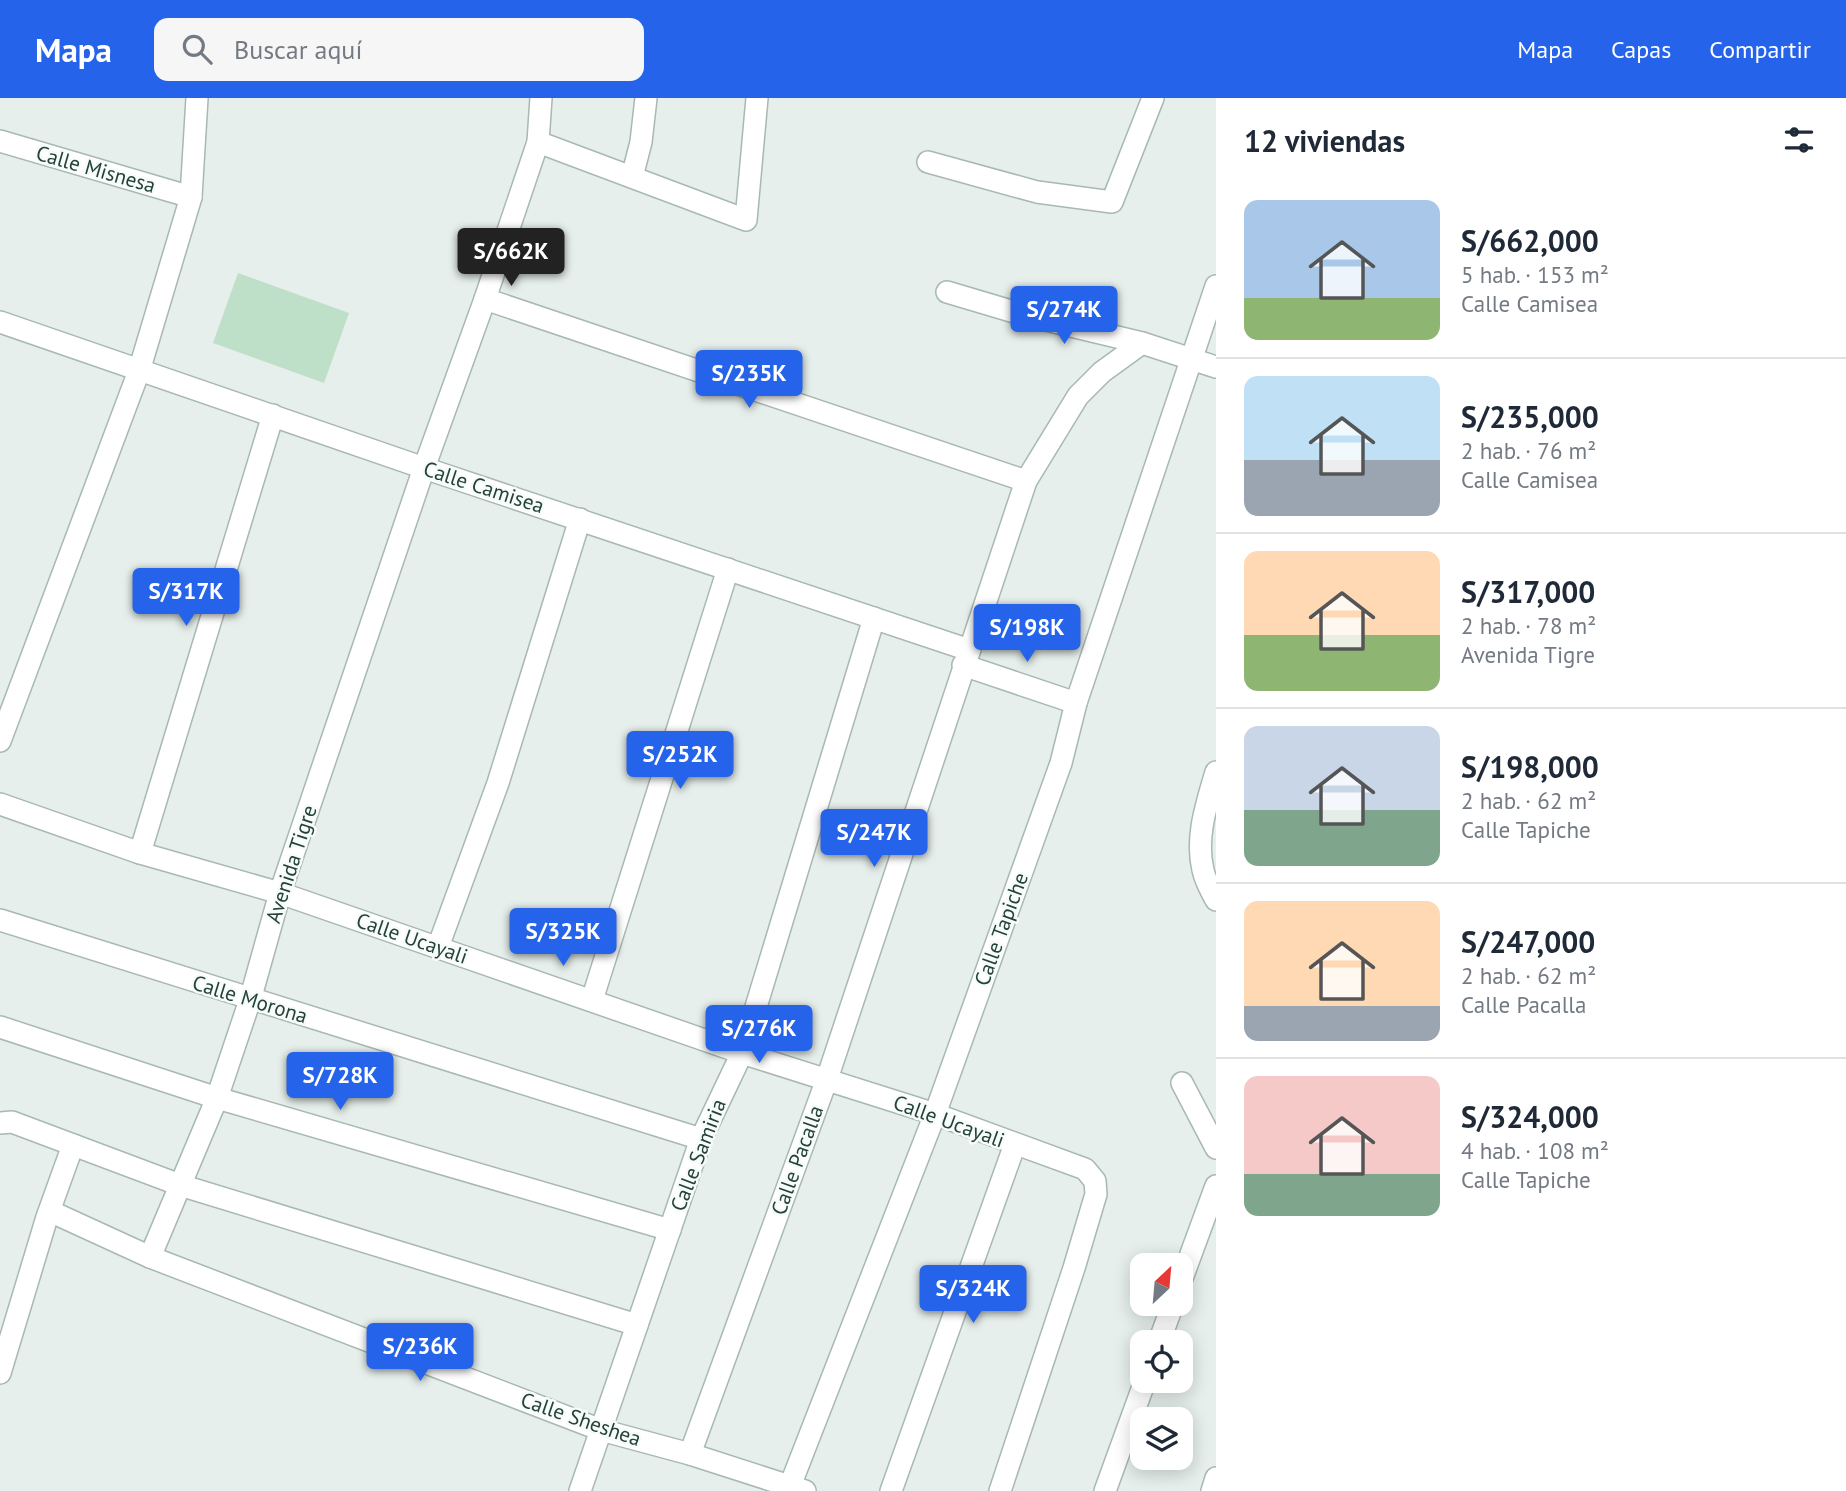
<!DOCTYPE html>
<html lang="es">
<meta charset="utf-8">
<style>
:root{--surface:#fff;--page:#f6f6f7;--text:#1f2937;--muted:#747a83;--line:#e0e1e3;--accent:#2563eb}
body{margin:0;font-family:"PT Sans",sans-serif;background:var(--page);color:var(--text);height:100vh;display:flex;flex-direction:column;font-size:26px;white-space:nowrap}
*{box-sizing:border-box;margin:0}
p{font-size:23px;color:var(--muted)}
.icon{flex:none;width:38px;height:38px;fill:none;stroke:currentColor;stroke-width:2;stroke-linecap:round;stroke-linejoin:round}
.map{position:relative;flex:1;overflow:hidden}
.drawer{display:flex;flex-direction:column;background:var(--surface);width:630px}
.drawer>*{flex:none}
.needle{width:46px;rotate:26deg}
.controls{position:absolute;left:1130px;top:1155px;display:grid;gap:14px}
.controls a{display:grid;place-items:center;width:63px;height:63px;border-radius:14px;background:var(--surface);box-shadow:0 4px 18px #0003;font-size:35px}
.price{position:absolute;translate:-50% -60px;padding:0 16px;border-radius:7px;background:var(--accent);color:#fff;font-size:23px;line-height:46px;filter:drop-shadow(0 2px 4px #0008)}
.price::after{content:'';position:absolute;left:50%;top:42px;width:21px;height:16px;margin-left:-10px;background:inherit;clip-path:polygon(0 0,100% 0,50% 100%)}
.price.active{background:#222;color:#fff}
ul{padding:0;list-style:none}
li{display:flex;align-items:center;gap:21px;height:175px;padding:0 28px}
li+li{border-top:2px solid var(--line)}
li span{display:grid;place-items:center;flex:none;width:196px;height:140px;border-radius:14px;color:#555}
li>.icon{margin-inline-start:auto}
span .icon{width:84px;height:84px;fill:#fffc;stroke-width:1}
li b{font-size:30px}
h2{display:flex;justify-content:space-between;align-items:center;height:84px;padding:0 28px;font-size:30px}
header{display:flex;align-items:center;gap:42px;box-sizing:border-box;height:98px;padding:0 35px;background:var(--accent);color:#fff}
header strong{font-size:33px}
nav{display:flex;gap:38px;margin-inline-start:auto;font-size:24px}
.search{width:490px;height:63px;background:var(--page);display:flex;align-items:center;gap:18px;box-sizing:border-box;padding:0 24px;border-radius:14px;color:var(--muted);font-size:26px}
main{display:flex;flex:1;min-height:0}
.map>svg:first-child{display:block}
.green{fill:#bfe0c8}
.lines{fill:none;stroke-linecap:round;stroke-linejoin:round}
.street-casing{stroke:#a8b8b2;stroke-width:24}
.street{stroke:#fff;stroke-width:21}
.labels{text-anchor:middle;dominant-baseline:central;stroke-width:5;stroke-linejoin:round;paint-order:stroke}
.street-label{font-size:21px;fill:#24423a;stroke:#f7fbf9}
</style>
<header>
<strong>Mapa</strong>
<div class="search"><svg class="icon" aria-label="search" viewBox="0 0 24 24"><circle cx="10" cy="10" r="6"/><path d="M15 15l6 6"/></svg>Buscar aquí</div>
<nav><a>Mapa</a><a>Capas</a><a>Compartir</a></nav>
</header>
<main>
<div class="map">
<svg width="1216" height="1393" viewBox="0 0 1216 1393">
<rect width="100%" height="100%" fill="#e6efeb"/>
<!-- green -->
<polygon class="green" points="238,175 349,215 324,285 213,245"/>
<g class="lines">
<!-- street casing -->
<g class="street-casing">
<g id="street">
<polyline points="0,43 191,99"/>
<polyline points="538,44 746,122 757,0"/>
<polyline points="928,64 1037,94 1112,104 1153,0"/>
<polyline points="632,79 641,44 646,0"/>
<polyline points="947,194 1021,216 1142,245 1216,269"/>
<polyline points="485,201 1026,383"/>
<polyline points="0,224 424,370 969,552"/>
<polyline points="963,567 1076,605"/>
<polyline points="0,643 139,273 191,99 197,0"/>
<path d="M1216,674C1207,705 1195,739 1203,772C1205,782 1211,793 1216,802"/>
<polyline points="0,706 140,755 280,795 742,955 935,1016 1085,1071 1095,1083 1096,1096 1074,1170 1000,1393"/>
<polyline points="140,755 273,317"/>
<polyline points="0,822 701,1041"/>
<polyline points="438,849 498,685 580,421"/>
<polyline points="592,902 728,471"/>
<polyline points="0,929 217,1000 670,1132"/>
<polyline points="1182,985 1216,1050"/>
<polyline points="0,1025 12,1024 180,1087 637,1227"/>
<polyline points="49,1115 54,1115 150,1159 601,1332 690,1356 805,1393"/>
<polyline points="150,1159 217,1000 250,902 280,795 424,370 485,201 538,44 541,0"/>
<polyline points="1181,1183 1216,1088"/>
<polyline points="1159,1244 1173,1206"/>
<polyline points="0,1275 47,1119 73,1047"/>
<polyline points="690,1356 827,981 1026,383 1078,298 1102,274 1142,245"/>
<polyline points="580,1393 701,1041 742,955 874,520"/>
<polyline points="788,1393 935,1016 1061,665 1076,605 1216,188"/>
<polyline points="891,1393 1015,1046"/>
<polyline points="1105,1393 1145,1283"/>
<polyline points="1212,1393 1216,1380"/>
</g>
</g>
<!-- street -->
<use href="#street" class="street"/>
</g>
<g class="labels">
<!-- street labels -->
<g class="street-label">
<text transform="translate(96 71) rotate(16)">Calle Misnesa</text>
<text transform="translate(484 389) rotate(18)">Calle Camisea</text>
<text transform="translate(291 766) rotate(-72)">Avenida Tigre</text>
<text transform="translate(1001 831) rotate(-70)">Calle Tapiche</text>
<text transform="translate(412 840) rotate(19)">Calle Ucayali</text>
<text transform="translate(250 901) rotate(17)">Calle Morona</text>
<text transform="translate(949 1023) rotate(20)">Calle Ucayali</text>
<text transform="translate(698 1057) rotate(-69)">Calle Samiria</text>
<text transform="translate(797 1062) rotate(-70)">Calle Pacalla</text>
<text transform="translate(581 1321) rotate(19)">Calle Sheshea</text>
</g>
</g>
</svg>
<div class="controls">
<a><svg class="needle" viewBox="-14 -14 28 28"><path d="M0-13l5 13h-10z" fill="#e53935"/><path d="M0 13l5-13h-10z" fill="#747a83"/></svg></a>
<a><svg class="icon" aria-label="locate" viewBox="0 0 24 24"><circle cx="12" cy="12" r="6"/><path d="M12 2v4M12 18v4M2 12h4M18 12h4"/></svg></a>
<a><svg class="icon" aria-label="layers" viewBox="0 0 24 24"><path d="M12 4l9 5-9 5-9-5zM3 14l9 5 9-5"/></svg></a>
</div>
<b class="price active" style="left:511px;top:190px">S/662K</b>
<b class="price" style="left:1064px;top:248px">S/274K</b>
<b class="price" style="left:749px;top:312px">S/235K</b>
<b class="price" style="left:186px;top:530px">S/317K</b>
<b class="price" style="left:1027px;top:566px">S/198K</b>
<b class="price" style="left:680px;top:693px">S/252K</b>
<b class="price" style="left:874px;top:771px">S/247K</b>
<b class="price" style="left:563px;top:870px">S/325K</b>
<b class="price" style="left:759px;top:967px">S/276K</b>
<b class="price" style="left:340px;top:1014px">S/728K</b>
<b class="price" style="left:973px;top:1227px">S/324K</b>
<b class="price" style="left:420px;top:1285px">S/236K</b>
</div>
<section class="drawer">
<h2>12 viviendas<svg class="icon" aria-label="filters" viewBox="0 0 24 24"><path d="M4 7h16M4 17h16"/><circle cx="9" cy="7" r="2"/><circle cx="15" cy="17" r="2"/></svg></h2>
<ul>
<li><span style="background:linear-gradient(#a9c7e8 70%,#8fb573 0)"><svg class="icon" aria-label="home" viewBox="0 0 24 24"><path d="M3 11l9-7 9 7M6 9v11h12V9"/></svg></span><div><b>S/662,000</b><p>5 hab. · 153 m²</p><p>Calle Camisea</p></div></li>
<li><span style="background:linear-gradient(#bfe0f5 60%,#9aa5b1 0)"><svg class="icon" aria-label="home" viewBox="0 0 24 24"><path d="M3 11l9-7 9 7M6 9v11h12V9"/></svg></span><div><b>S/235,000</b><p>2 hab. · 76 m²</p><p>Calle Camisea</p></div></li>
<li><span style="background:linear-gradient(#ffd9b3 60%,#8fb573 0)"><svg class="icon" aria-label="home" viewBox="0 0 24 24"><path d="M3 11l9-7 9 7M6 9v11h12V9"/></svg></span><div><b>S/317,000</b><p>2 hab. · 78 m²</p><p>Avenida Tigre</p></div></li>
<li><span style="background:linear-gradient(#c9d6e8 60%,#7fa58c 0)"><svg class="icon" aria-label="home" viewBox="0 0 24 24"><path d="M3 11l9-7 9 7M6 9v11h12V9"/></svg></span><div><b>S/198,000</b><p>2 hab. · 62 m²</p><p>Calle Tapiche</p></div></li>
<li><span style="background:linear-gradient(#ffd9b3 75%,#9aa5b1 0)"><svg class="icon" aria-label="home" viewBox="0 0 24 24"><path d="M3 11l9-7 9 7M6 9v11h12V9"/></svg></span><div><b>S/247,000</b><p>2 hab. · 62 m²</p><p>Calle Pacalla</p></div></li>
<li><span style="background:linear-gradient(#f6c9c9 70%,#7fa58c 0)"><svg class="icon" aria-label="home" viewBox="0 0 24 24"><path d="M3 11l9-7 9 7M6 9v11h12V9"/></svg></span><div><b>S/324,000</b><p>4 hab. · 108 m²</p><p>Calle Tapiche</p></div></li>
</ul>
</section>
</main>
